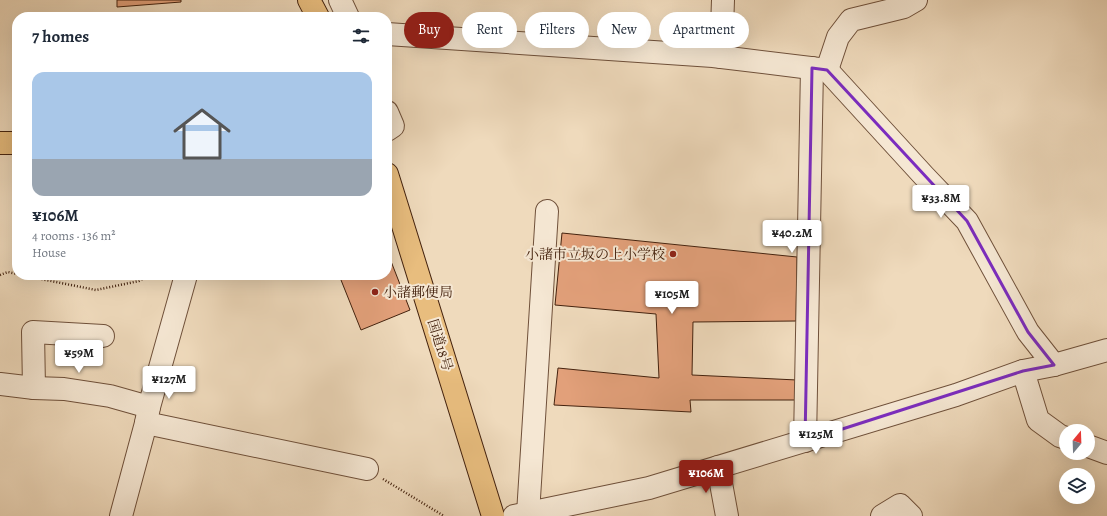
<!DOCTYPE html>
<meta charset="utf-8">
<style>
:root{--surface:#fff;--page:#f6f6f7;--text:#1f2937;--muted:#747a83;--line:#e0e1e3;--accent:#8f2418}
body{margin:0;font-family:Alegreya,"Noto Serif JP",serif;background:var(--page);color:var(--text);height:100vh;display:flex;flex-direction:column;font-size:15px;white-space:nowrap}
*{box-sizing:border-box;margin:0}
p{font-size:13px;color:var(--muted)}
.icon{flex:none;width:22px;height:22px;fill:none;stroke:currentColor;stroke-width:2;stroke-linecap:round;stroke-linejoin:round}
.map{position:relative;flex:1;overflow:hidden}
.side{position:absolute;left:12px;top:12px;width:380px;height:268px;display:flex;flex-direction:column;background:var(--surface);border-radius:16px;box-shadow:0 4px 16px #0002}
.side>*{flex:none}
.guide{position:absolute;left:404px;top:12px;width:380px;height:36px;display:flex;gap:8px}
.needle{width:26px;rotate:19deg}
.controls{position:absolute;left:1059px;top:424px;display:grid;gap:8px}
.controls a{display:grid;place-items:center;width:36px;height:36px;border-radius:50%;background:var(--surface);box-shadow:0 4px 16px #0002;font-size:20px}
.price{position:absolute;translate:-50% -34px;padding:0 9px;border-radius:4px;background:#fff;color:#222;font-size:13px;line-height:26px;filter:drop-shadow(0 1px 2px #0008)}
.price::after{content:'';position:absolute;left:50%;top:24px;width:12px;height:9px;margin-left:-6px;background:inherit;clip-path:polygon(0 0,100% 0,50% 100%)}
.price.current{background:var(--accent);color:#fff}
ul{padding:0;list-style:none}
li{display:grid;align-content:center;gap:8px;height:212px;padding:0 20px}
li+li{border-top:1px solid var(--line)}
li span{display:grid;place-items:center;height:124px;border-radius:12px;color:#555}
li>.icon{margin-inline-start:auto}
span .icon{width:72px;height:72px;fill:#fffc;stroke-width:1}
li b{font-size:17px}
h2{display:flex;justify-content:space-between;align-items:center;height:48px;padding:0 20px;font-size:17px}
.tag{padding:0 14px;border-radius:18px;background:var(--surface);box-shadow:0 4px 16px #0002;font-size:14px;line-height:36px}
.tag.current{background:var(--accent);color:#fff}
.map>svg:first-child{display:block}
.building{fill:#e2a07a;stroke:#44220e}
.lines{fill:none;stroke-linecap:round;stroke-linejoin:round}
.minor-casing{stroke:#6f503a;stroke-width:24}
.major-casing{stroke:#44220e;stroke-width:24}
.highway-casing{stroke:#44220e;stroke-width:24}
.path{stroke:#44220e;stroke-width:2.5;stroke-dasharray:1 2;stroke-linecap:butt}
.minor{stroke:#f5e7d3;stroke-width:22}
.major{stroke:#e8bd7e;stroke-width:22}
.highway{stroke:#e8bd7e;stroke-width:22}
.marked{fill:none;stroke:#7b2cbf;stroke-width:3;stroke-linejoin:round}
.poi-dot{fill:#8f2418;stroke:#f5e7d3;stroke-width:1.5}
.labels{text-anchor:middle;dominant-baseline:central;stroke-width:4;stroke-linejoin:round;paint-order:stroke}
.poi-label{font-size:14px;fill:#44220e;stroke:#f5e7d3;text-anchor:end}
.street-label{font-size:14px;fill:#44220e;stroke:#f5e7d3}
</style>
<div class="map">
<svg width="1107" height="516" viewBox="0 0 1107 516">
<rect width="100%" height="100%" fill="#efdabc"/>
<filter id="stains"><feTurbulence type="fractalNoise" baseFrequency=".005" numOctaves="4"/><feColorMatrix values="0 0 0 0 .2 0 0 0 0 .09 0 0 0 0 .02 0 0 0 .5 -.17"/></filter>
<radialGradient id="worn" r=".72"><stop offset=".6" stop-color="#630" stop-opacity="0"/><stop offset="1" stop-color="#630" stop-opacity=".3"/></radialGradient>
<!-- building -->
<g class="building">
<polygon points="117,0 181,0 181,2 117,7"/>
<polygon points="562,233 797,257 796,321 693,322 692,375 797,380 795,400 690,400 691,412 554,405 558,368 659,378 656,314 555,305"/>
<polygon points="387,251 410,310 361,330 339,275 387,275"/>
</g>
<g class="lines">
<!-- minor casing -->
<g class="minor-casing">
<g id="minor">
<polyline points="340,0 348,17"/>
<polyline points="387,34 713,56 827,70 924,176 967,221 1028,332 1054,365"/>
<polyline points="721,57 723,0"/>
<polyline points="827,70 838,37 851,20 904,7 916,0"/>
<polyline points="387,112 393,126 387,130"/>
<polyline points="1023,371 1038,420 1060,436 1066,438"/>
<polyline points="0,384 34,388 64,389 110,396 149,407"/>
<polyline points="34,388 33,332 103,336"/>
<polyline points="146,423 367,469"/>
<polyline points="805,441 812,68"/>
<polyline points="1088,446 1107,453"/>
<polyline points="718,467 727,516"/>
<polyline points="528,514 547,211"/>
<polyline points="121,516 146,423 149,407 186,275"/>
<polyline points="514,516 649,488 956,395 1023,371 1054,365 1107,350"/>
<polyline points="882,516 900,505 911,516"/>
</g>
</g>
<!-- major casing -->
<g class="major-casing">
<polyline id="major" points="0,143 17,143"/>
</g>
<!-- highway casing -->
<g class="highway-casing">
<g id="highway">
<polyline points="309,0 318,17"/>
<polyline points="387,174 493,516"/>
</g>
</g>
<!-- path -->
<g class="path">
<polyline points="0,275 8,272 17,274"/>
<polyline points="21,275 96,290 139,281 149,275"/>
<polyline points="383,479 444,516"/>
</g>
<!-- minor -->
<use href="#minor" class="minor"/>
<!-- major -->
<use href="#major" class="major"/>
<!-- highway -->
<use href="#highway" class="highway"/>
</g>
<!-- marked area -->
<path class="marked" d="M812,68L827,70L967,221L1028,332L1054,365L1023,371L805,441Z"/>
<!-- markers -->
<g class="poi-dot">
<circle cx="673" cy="254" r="4"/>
<circle cx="375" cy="292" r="4"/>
</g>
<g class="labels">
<!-- poi labels -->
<g class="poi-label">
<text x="665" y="254">小諸市立坂の上小学校</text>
<text x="383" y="292" text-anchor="start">小諸郵便局</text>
</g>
<!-- street labels -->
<g class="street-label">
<text transform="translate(440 345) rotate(73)">国道18号</text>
</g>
</g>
<rect width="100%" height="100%" filter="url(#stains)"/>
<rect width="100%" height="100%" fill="url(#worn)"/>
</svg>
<div class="controls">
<a><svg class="needle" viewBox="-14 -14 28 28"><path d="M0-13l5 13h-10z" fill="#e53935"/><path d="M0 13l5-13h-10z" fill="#747a83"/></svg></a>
<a><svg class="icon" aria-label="layers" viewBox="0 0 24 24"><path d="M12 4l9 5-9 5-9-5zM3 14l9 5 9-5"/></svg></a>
</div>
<b class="price" style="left:941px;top:219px">¥33.8M</b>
<b class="price" style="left:792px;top:254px">¥40.2M</b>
<b class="price" style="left:672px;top:315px">¥105M</b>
<b class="price" style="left:79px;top:374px">¥59M</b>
<b class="price" style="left:169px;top:400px">¥127M</b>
<b class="price" style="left:816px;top:455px">¥125M</b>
<b class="price current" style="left:706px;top:494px">¥106M</b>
<div class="guide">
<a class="tag current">Buy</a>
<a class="tag">Rent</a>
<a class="tag">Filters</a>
<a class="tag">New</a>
<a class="tag">Apartment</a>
</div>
<section class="side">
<h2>7 homes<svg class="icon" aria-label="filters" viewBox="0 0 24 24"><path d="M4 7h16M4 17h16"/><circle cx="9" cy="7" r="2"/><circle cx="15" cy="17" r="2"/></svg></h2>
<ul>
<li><span style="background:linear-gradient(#a9c7e8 70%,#9aa5b1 0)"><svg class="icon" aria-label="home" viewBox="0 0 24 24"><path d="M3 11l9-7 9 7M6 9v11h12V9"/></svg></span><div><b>¥106M</b><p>4 rooms · 136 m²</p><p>House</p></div></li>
</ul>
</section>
</div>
